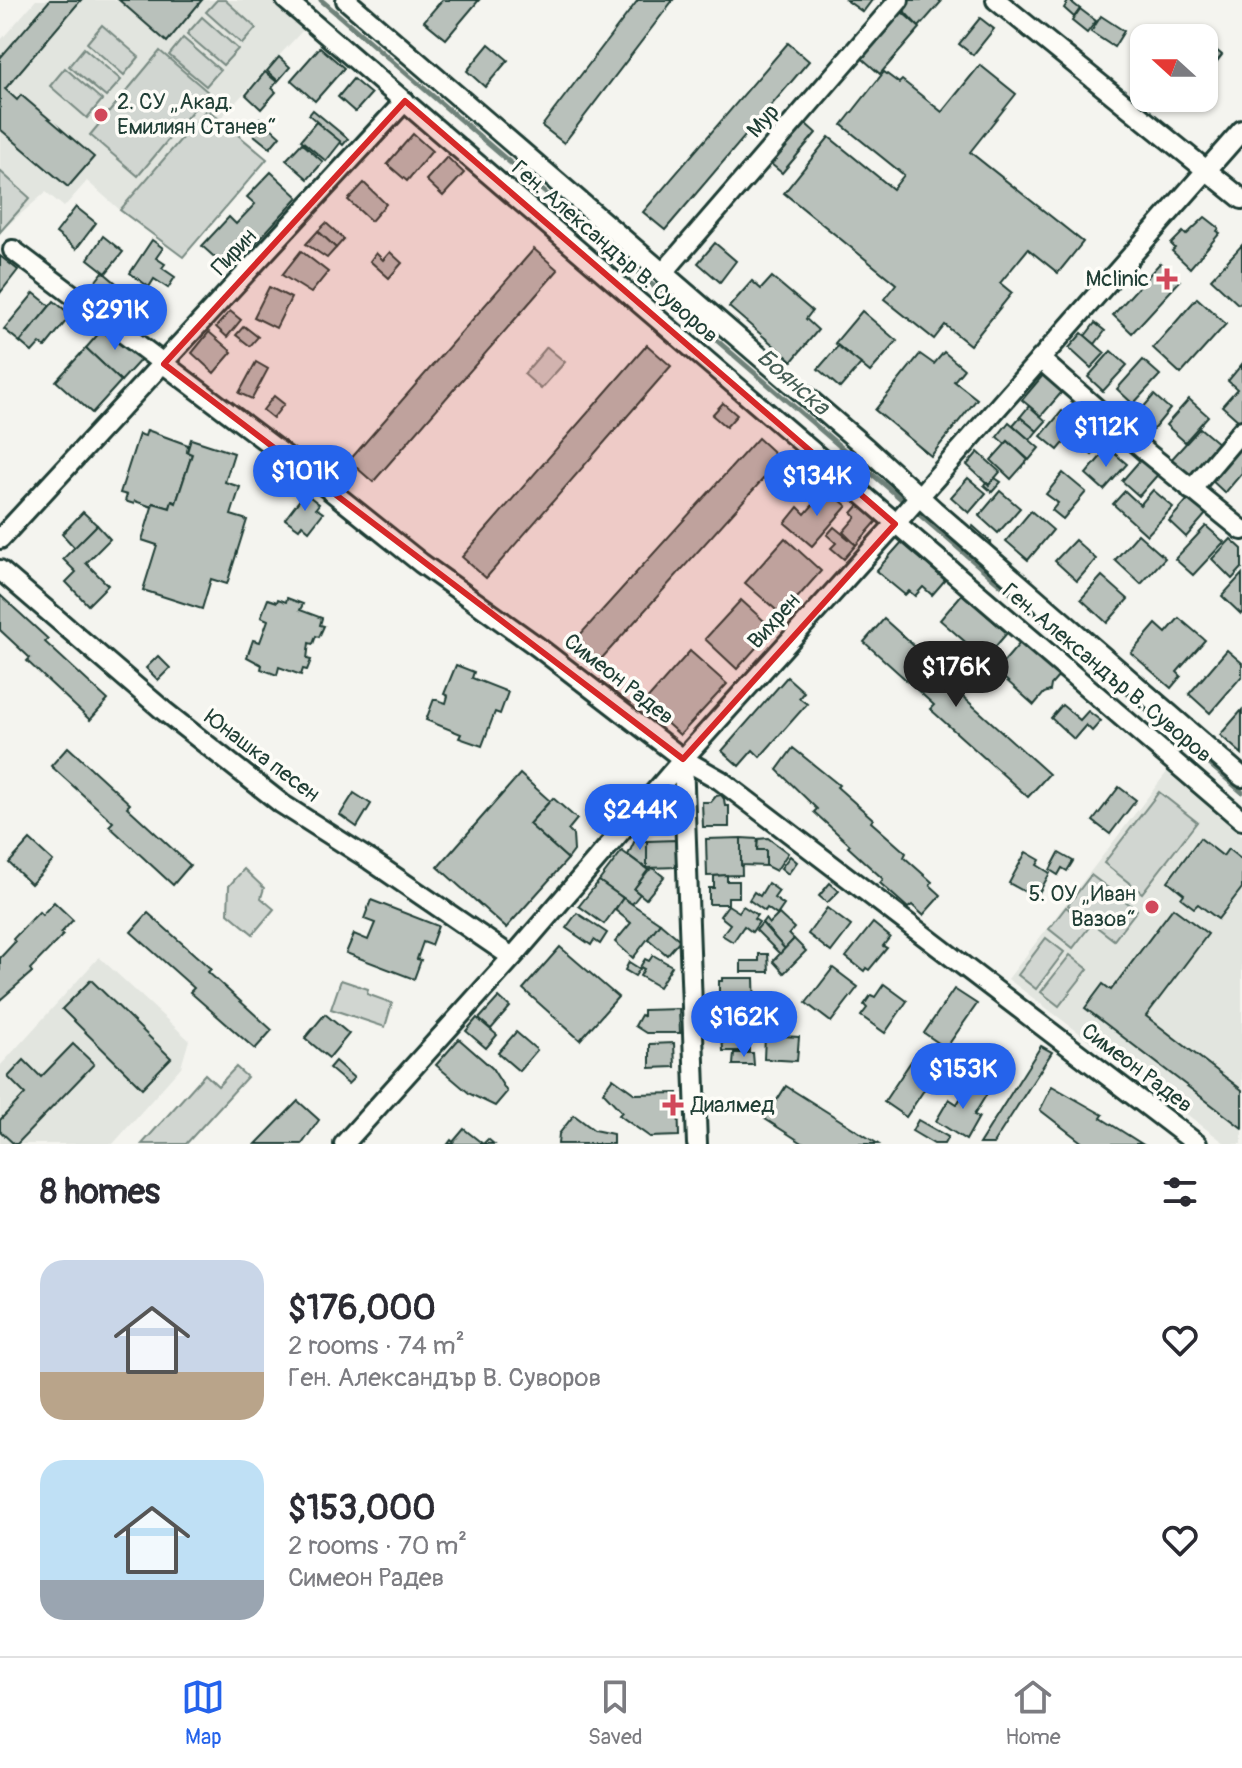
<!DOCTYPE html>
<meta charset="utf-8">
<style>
:root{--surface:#fff;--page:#f2f2f3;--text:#2b2b33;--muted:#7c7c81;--line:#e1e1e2;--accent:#2563eb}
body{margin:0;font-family:Pangolin,sans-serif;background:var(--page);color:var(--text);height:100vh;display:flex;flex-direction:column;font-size:30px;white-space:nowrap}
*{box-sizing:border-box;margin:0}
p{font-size:26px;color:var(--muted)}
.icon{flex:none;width:44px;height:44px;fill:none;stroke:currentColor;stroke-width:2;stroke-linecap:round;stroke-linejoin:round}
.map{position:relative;height:1144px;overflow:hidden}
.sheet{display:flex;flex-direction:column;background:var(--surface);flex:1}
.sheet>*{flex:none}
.needle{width:52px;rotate:291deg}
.fabs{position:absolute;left:1130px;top:24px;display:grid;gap:16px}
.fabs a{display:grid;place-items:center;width:88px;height:88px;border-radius:16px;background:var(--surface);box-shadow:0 2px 6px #0004;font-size:40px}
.price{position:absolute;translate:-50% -68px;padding:0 18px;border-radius:28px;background:var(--accent);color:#fff;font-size:26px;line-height:52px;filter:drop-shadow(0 2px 4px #0008)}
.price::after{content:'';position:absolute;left:50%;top:48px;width:24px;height:18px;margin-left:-12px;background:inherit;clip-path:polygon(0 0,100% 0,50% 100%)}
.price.on{background:#222;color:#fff}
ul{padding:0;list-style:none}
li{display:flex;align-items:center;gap:24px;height:200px;padding:0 40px}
li span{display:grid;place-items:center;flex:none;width:224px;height:160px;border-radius:24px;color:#555}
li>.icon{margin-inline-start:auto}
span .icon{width:96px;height:96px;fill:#fffc;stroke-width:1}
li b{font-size:34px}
h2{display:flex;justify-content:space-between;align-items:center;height:96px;padding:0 40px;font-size:34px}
.tab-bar{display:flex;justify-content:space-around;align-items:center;height:112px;border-top:2px solid var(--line);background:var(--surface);font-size:22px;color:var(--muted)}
.tab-bar a{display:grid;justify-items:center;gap:4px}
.tab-bar .on{color:var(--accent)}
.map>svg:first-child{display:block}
.built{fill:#e2e5df}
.green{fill:#d1d6d1;stroke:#788a82;stroke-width:2}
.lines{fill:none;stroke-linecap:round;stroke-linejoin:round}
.stream{stroke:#6e8179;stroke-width:5}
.building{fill:#b9c1bb;stroke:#1f3d34;stroke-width:2}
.minor-casing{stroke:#1f3d34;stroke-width:24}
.minor{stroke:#fdfcf7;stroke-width:18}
.marked{fill:#d62828;fill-opacity:0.2;stroke:#d62828;stroke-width:6;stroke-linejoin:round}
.poi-dot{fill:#d1495b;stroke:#fdfcf7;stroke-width:3}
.labels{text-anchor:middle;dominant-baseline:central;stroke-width:7;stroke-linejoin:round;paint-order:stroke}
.poi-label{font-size:22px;fill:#1f3d34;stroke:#fdfcf7;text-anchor:start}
.street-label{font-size:22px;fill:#1f3d34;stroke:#fdfcf7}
.water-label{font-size:24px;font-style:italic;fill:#475f56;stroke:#fdfcf7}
</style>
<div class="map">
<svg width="1242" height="1144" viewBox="0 0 1242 1144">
<rect width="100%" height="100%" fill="#f4f4ef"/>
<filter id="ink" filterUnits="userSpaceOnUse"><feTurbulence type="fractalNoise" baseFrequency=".0125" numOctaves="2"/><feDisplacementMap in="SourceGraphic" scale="16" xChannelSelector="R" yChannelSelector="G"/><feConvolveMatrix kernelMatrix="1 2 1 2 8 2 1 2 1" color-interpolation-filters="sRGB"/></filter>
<g filter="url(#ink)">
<!-- built -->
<g class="built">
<polygon points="36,0 270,0 304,29 219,120 207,110 120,210 87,181 64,207 46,192 0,232 0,41"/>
<polygon points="1167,772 1242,836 1242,1144 1226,1144 1008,979"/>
<polygon points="99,957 189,1040 181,1067 113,1144 0,1144 0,1066"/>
</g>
<!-- green -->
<g class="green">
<polygon points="217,0 225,0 256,28 242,44 206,12"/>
<polygon points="202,17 238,49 223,65 187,34"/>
<polygon points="102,25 139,57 124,75 87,43"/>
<polygon points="183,38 220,70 206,86 169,55"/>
<polygon points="84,48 121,80 106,97 69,66"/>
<polygon points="160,51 208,92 138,176 90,135"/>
<polygon points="65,68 102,100 87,118 50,86"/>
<polygon points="207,109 267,159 183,257 120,210"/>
<polygon points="0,171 30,198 0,232"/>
<polygon points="547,347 565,362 541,389 524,374"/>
<polygon points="1159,792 1197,822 1142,893 1104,863"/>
<polygon points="244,869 264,888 261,898 274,909 253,934 228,913 229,886"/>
<polygon points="1091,875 1137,910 1114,940 1068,905"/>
<polygon points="1066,907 1090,926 1073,948 1049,929"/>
<polygon points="1046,938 1064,952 1036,989 1018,975"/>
<polygon points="1070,955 1088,969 1059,1006 1041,992"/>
<polygon points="341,980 368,989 367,994 392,1003 385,1027 331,1009"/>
<polygon points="236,1067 247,1077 186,1144 142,1144 205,1074 218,1086"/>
</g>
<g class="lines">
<!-- stream -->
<polyline class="stream" points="321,0 1242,792"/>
</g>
<!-- building -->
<g class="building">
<polygon points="50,0 81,0 5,89 17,100 21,95 94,157 68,187 0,129 0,58"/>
<polygon points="119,0 202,0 167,42"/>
<polygon points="442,0 479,0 446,39 424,21"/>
<polygon points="638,0 673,0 564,143 542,126"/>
<polygon points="846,0 872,0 863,12"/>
<polygon points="904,0 939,0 941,2 919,27 899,6"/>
<polygon points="1069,0 1080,9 1074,17 1064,8"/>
<polygon points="899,6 905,11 903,13 920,28 880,74 857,54"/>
<polygon points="1080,9 1096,21 1087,33 1072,21"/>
<polygon points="1101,16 1124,31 1114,47 1091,32"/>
<polygon points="980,18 994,29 973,55 959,44"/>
<polygon points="1204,40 1222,55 1204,78"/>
<polygon points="788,43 809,61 665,230 643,212"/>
<polygon points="489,44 508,60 485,87 467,71"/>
<polygon points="320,47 344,68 315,101 291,80"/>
<polygon points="279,57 290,67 278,81 267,71"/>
<polygon points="980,65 1016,94 970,152 1083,242 1058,273 1028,249 1000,283 1012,293 970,345 945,325 934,339 884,299 896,284 784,193 829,137 893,189 904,175 842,125 884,72 899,83 902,80 942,112"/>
<polygon points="265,72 277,82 272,88 276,92 261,109 246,95"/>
<polygon points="353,79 371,94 355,112 338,97"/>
<polygon points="313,110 348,139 343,145 309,115"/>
<polygon points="260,118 280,136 270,148 249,131"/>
<polygon points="316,122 341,142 326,161 301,140"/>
<polygon points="806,124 816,133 782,173 771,164"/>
<polygon points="413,134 432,151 407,181 387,164"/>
<polygon points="302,143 323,162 308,179 286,160"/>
<polygon points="447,157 464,173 443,196 426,180"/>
<polygon points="271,172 298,197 230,271 202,246 229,217 236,224 255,204 247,197"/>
<polygon points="364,183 386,204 371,221 348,200"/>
<polygon points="76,207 96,223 76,249 56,233"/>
<polygon points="1205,217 1219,228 1217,231 1220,233 1190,268 1172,251 1175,248 1171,244 1183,232 1186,235"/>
<polygon points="326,223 344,239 336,248 318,231"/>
<polygon points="318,231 336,248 327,258 306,244"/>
<polygon points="103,236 123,252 106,273 88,259"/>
<polygon points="152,240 163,248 156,258 165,264 162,268 175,277 168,288 154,279 149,287 130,273"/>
<polygon points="715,243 736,261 720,282 698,263"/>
<polygon points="1242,245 1242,301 1238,304 1211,279"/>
<polygon points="534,249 558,270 373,482 349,461"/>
<polygon points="301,251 328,272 311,293 282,275"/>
<polygon points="390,252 402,263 389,278 370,261 376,253 383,260"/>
<polygon points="0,256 18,270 0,293"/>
<polygon points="1160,263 1180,281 1132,333 1113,315"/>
<polygon points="103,272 116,283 108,293 95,282"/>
<polygon points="772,277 812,311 806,319 818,330 792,361 729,307 752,281 761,289"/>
<polygon points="269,287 291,298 276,328 254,317"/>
<polygon points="34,293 50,306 20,342 4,329"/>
<polygon points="1197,298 1226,324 1181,374 1153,348"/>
<polygon points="54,301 71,315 45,347 40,343 32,352 20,342"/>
<polygon points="230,311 241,320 227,337 216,327"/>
<polygon points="862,311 897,341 870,372 835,343"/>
<polygon points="108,323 144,356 121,381 86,348"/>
<polygon points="1095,323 1105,331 1095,344 1085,336"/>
<polygon points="244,326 258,337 250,346 236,335"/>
<polygon points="209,332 232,352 214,373 192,353"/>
<polygon points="1082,333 1105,353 1091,368 1069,348"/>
<polygon points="647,345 671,366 486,578 462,557"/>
<polygon points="838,346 861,364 840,388 818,369"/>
<polygon points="86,348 121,381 92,413 56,381"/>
<polygon points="1111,351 1127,365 1103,391 1088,377"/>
<polygon points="944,352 964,369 954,381 977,399 931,456 875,410 920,354 934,364"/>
<polygon points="1143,360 1160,375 1133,404 1117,389"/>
<polygon points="256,362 268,369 252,399 239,393"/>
<polygon points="1242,364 1242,421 1240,422 1222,406 1237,389 1228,381"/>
<polygon points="1049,368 1068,385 1041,416 1022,400"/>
<polygon points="1154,395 1170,409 1152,431 1135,417"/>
<polygon points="274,396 284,404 273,418 263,410"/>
<polygon points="1189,399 1208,416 1185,442 1166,425"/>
<polygon points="723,403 737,415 726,427 712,415"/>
<polygon points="1029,406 1046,421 1037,431 1020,417"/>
<polygon points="1062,411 1079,425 1058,450 1041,436"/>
<polygon points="1020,417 1037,431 1030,440 1013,425"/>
<polygon points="1100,419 1114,431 1092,455 1078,443 1083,437 1080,434 1092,422 1095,425"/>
<polygon points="1009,422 1039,448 1029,460 1008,441 1005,444 997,437"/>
<polygon points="1200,428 1219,444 1188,479 1169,462"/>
<polygon points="147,430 188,445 187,452 192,454 176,503 172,501 170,508 153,503 152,507 135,501 134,504 125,501 127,495 120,493 139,434 145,436"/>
<polygon points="758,438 781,459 593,668 569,647"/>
<polygon points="191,439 234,453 225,482 240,487 231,515 247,520 227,584 211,579 202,609 143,590 157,545 142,540 152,507 153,503 170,508 172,501 176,503 192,454 187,452"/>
<polygon points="1008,441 1028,460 1011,479 991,460"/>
<polygon points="1242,441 1242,473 1225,493 1209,478"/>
<polygon points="1108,448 1127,464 1104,490 1086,474"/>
<polygon points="978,452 1000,472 989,485 967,465"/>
<polygon points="1143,457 1160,472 1139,496 1122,481"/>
<polygon points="1063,473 1086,492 1063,519 1052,510 1058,503 1046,494"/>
<polygon points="968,478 986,493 969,513 951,497"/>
<polygon points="995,478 1001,482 992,492 984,485 986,482 989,485"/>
<polygon points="827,489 847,506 812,546 785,523 798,507 805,514"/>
<polygon points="1153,490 1173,507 1147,535 1113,504 1125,491 1140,505"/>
<polygon points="1000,491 1020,508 998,533 979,516"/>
<polygon points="305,493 319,504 316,508 323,513 309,531 302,525 299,529 285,519"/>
<polygon points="1189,498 1206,514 1186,537 1169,521"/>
<polygon points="859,505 877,521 856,545 843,532 856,517 852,513"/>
<polygon points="1031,511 1053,530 1028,560 1006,541"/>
<polygon points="83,512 97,525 75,548 62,534"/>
<polygon points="97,525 110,539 86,563 108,585 88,605 66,582 76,572 63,559"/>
<polygon points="973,526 991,542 986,548 968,532"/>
<polygon points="1206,526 1224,542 1193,575 1175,559"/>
<polygon points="834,527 856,545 844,559 831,548 836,543 827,535"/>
<polygon points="1138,534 1165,558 1141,584 1115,560"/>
<polygon points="785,538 821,571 782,615 745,583"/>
<polygon points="1231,539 1242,549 1242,568 1232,579 1212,559"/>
<polygon points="1075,540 1096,559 1077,581 1055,561"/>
<polygon points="902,542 945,580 932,595 923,587 915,596 909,591 905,595 876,571"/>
<polygon points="1242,574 1242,613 1241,614 1222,596"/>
<polygon points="1102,576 1128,599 1107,623 1081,599"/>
<polygon points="962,594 1007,633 985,659 940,620"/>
<polygon points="0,595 48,639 45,642 108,700 90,720 27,661 30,658 0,630"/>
<polygon points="287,598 303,604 300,610 322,618 320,625 324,626 319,637 316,636 313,644 309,643 307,659 311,660 307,670 303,669 301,675 279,667 277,675 261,669 262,665 247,657 253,640 260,642 268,620 261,617 268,599 277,602 278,599 286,602"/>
<polygon points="741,600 773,629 737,669 705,639"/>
<polygon points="1179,618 1205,640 1177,672 1181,676 1171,688 1131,653 1156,624 1166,633"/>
<polygon points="884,619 954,682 951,686 1049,774 1028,797 930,709 934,705 864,642"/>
<polygon points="1020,643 1059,676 1051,685 1050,691 1044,693 1034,705 996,671"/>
<polygon points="1227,650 1242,663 1242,676 1210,713 1189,694"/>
<polygon points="690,651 727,684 680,735 644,703"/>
<polygon points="158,656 170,668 158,680 146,668"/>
<polygon points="456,665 474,672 472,678 508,692 500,714 495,712 482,746 459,738 461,734 426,720 434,699 446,703 448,696 444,694"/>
<polygon points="787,677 804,692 799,698 807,704 760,757 753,750 739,766 722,751"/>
<polygon points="1062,705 1080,720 1088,711 1101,721 1092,731 1086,725 1074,739 1051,718"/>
<polygon points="1242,710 1242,754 1220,735"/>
<polygon points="68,747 130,804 127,807 190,865 173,885 109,826 113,822 51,766"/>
<polygon points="793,748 839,785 837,787 873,819 871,822 906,853 904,857 932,882 930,885 941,895 923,915 912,905 908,908 880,883 883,879 848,847 850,845 814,812 817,809 777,770"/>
<polygon points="520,774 550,801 529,824 568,859 506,928 438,867"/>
<polygon points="1119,787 1136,800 1110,834 1093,821"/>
<polygon points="354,793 371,804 357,827 340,815"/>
<polygon points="721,795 724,799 725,806 729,806 729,827 703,827 702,802 711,802 716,796"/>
<polygon points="553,798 577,819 568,830 573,835 574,851 568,859 529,824"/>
<polygon points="741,838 742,875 707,876 706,839"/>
<polygon points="741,838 758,839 757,850 766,850 766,866 741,865"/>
<polygon points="768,838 788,853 776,871 766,866 766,850 757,850 758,839"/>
<polygon points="1200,838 1223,856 1228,849 1242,860 1242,888 1218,919 1198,904 1194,908 1181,898 1184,894 1168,881"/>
<polygon points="30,840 53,861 31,884 9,863"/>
<polygon points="635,840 647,841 647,869 628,855"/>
<polygon points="675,840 677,867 647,868 647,841"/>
<polygon points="622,851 648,870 634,889 640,894 632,904 599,881"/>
<polygon points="1026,852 1040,860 1037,865 1050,873 1036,898 1009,883"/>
<polygon points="1059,853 1073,861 1067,871 1062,868 1058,875 1050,870"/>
<polygon points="790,856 797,862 788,874 781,868"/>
<polygon points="653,868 664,877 646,899 634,889 648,871"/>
<polygon points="727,875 727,881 739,881 739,897 728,897 728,904 709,904 709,888 714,888 714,876"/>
<polygon points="599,881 623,898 604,924 579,906"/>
<polygon points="768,883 779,891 774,898 784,905 777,915 767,908 765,911 749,900 754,892 760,896"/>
<polygon points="830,883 839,891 827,903 819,896"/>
<polygon points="623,898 660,923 633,958 615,942 631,923 615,910"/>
<polygon points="371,900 438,926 431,945 423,942 417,959 421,960 414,979 346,953 354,934 368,940 375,923 364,919"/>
<polygon points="54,902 73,920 61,933 63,935 30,969 32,972 0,1000 0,958 15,942 13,939 39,912 42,915"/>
<polygon points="728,905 739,912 743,906 757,915 754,919 759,922 752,932 744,926 733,942 722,935 730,924 720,916"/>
<polygon points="827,908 851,926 831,952 808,934"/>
<polygon points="1173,908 1208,934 1146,1016 1242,1090 1242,1128 1085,1008 1103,984 1111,990"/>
<polygon points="148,913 211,969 208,972 272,1030 255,1049 190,992 194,988 131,932"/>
<polygon points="577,913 607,933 600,944 594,940 591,945 566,928"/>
<polygon points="779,914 794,928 789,934 794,939 785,949 762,923 765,919 769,924"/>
<polygon points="660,923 680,940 667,955 648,939"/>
<polygon points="762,923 785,949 780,954 756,930"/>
<polygon points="873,923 890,937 883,946 887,948 869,970 866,968 864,971 846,957"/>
<polygon points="794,939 806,951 784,973 773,961"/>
<polygon points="560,947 618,997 580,1040 523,989"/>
<polygon points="759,954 768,954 769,972 741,972 741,961 759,961"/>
<polygon points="653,955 672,966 659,987 640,976 644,969 640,967 645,959 649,961"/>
<polygon points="629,962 640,969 635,976 625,970"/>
<polygon points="833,968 858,987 831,1022 806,1003"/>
<polygon points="722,978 754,978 755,1010 722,1010 722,1007 719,1008 719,981 722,981"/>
<polygon points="91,980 171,1058 142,1088 62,1009"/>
<polygon points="884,984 907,1001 885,1033 861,1016 867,1008 864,1005 871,995 875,997"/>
<polygon points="954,989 977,1004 946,1048 924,1033"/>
<polygon points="499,997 510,1007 491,1029 479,1019"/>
<polygon points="679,1009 680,1033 646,1033 635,1026 641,1015 643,1016 643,1010"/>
<polygon points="325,1014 349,1034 329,1058 305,1038"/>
<polygon points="477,1018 497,1035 486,1048 466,1031"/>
<polygon points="729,1023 749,1023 749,1051 723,1051 722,1032 729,1032"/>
<polygon points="516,1032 537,1050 519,1071 498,1053"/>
<polygon points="765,1035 799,1037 797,1061 764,1059"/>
<polygon points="459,1039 492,1068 507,1092 495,1106 470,1094 436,1065"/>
<polygon points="674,1043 675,1067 650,1068 650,1044"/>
<polygon points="73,1044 94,1064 17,1144 14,1144 0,1131 0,1120 25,1094 8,1077 24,1060 41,1077"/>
<polygon points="1041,1046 1052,1052 993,1144 979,1144"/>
<polygon points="734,1053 753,1053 754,1065 733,1065"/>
<polygon points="914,1057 936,1072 906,1117 884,1102"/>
<polygon points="335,1061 354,1078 348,1084 329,1068"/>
<polygon points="613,1078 635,1094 678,1093 679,1136 650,1137 619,1115 622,1112 603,1092"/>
<polygon points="971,1081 988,1092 974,1115 979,1117 966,1140 936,1121 949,1099 957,1104"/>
<polygon points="786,1086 878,1144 804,1144 765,1119"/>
<polygon points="1052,1086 1103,1115 1101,1118 1142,1144 1084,1144 1040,1110"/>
<polygon points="298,1101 319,1120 302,1144 256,1144"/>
<polygon points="574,1115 594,1130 613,1134 613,1144 558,1144 559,1134"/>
<polygon points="918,1120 948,1137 944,1144 934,1144 912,1131"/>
<polygon points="464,1129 483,1144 488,1139 494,1144 448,1144 451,1140 453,1142"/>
</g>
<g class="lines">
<!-- minor casing -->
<g class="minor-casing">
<g id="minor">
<polyline points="286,0 1242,820"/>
<polyline points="346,0 865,447 934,510 1242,777"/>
<polyline points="996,0 1242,199"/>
<polyline points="13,250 311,475 421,563 538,647 683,759 720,780 1197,1144"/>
<polyline points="663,273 899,0"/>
<polyline points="1040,359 1146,452 1242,530"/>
<polyline points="1191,490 1242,430"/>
<polyline points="0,539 405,101"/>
<polyline points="0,570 164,711 282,804 370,860 512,957"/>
<polyline points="683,759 697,1144"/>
<polyline points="344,1144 517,952 691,750 895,524 1242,130"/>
</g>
</g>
<!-- minor -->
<use href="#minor" class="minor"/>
</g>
</g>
<!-- marked area -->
<path class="marked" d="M405,101L895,524L683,759L164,364Z"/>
<!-- markers -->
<g class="poi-dot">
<circle cx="101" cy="115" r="8"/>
<path d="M1163 267h8v8h8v8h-8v8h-8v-8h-8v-8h8z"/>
<circle cx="1152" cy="907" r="8"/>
<path d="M669 1093h8v8h8v8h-8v8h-8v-8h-8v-8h8z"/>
</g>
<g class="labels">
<!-- poi labels -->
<g class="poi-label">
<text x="117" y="102">2. СУ „Акад.<tspan x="117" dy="25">Емилиян Станев“</tspan></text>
<text x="1149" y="279" text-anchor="end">Mclinic</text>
<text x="1136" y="894" text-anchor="end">5. ОУ „Иван<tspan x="1136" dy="25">Вазов“</tspan></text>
<text x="691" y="1105">Диалмед</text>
</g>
<!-- street labels -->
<g class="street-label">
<text transform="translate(763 121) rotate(-49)">Мур</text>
<text transform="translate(234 252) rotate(-47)">Пирин</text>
<text transform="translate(615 252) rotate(41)">Ген. Александър В. Суворов</text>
<text transform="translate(774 621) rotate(-48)">Вихрен</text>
<text transform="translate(1107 673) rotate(40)">Ген. Александър В. Суворов</text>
<text transform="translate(619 679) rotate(38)">Симеон Радев</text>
<text transform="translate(262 756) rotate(37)">Юнашка песен</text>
<text transform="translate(1137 1068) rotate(37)">Симеон Радев</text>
</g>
<!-- water labels -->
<g class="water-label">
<text transform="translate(793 382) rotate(41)">Боянска</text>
</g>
</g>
</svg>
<div class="fabs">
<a><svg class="needle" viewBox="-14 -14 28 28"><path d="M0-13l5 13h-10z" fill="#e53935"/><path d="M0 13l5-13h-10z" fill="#7c7c81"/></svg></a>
</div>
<b class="price" style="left:115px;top:352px">$291K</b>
<b class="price" style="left:1106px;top:469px">$112K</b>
<b class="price" style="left:305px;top:513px">$101K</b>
<b class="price" style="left:817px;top:518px">$134K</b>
<b class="price on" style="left:956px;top:709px">$176K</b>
<b class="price" style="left:640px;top:852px">$244K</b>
<b class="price" style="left:744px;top:1059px">$162K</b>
<b class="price" style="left:963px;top:1111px">$153K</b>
</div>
<section class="sheet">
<h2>8 homes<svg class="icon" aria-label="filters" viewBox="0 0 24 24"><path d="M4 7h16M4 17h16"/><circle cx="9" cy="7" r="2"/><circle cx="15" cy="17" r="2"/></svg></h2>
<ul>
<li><span style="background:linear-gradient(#c9d6e8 70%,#b9a48a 0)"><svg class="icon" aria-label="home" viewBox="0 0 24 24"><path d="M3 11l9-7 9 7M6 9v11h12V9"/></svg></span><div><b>$176,000</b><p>2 rooms · 74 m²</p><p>Ген. Александър В. Суворов</p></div><svg class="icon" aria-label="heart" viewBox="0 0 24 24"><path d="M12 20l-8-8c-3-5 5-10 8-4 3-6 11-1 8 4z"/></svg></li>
<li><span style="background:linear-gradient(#bfe0f5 75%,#9aa5b1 0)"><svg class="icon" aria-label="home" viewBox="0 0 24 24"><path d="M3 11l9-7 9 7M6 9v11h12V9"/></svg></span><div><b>$153,000</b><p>2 rooms · 70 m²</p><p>Симеон Радев</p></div><svg class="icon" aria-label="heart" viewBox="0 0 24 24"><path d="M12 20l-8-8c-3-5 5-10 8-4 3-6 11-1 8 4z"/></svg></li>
</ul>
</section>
<nav class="tab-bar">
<a class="on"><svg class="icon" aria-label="map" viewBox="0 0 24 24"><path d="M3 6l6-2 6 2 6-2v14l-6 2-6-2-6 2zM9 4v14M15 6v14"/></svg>Map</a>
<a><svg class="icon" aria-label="saved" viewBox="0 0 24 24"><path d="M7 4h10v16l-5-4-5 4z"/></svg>Saved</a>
<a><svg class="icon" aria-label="home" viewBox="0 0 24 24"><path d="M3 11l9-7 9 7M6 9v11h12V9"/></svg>Home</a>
</nav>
